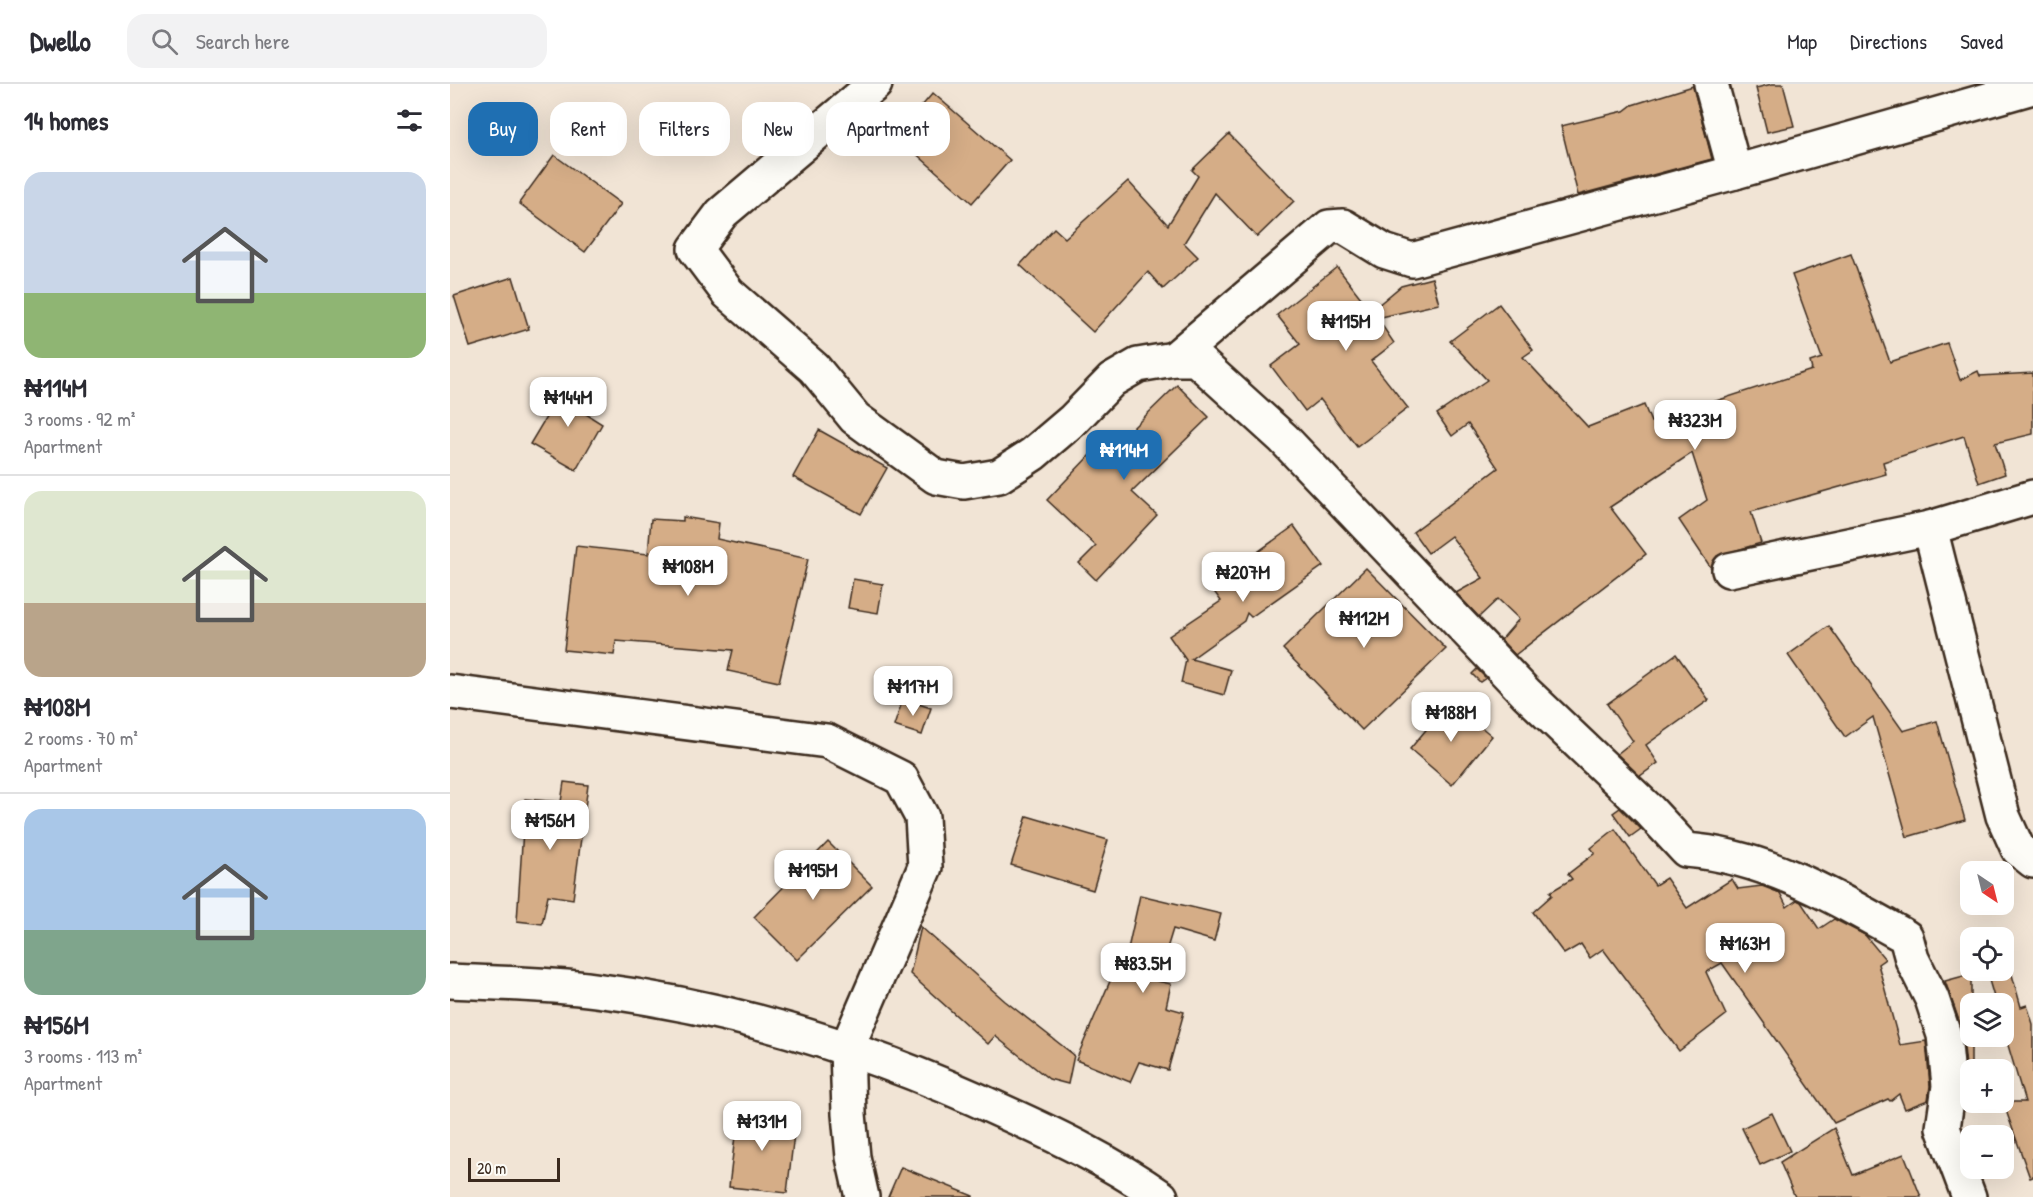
<!DOCTYPE html>
<meta charset="utf-8">
<style>
:root{--surface:#fff;--page:#f2f2f3;--text:#2b2b33;--muted:#7c7c81;--line:#e1e1e2;--accent:#1f6fb2}
body{margin:0;font-family:"Patrick Hand",sans-serif;background:var(--page);color:var(--text);height:100vh;display:flex;flex-direction:column;font-size:22px;white-space:nowrap}
*{box-sizing:border-box;margin:0}
p{font-size:20px;color:var(--muted)}
.icon{flex:none;width:33px;height:33px;fill:none;stroke:currentColor;stroke-width:2;stroke-linecap:round;stroke-linejoin:round}
.map{position:relative;flex:1;overflow:hidden}
.sheet{display:flex;flex-direction:column;background:var(--surface);width:450px}
.sheet>*{flex:none}
.banner{position:absolute;left:18px;top:18px;width:570px;height:54px;display:flex;gap:12px}
.needle{width:39px;rotate:145deg}
.tools{position:absolute;left:1510px;top:777px;display:grid;gap:12px}
.tools a{display:grid;place-items:center;width:54px;height:54px;border-radius:12px;background:var(--surface);box-shadow:0 6px 24px #0002;font-size:30px}
.scale{position:absolute;left:18px;bottom:15px;width:92px;box-sizing:border-box;padding-left:6px;border:3px solid #3b2a1e;border-top:0;font-size:16px;line-height:21px;white-space:nowrap;color:#3b2a1e;-webkit-text-stroke:4px #fdfcf7;paint-order:stroke}
.price{position:absolute;translate:-50% -51px;padding:0 14px;border-radius:12px;background:#fff;color:#222;font-size:20px;line-height:39px;filter:drop-shadow(0 2px 3px #0008)}
.price::after{content:'';position:absolute;left:50%;top:36px;width:18px;height:14px;margin-left:-9px;background:inherit;clip-path:polygon(0 0,100% 0,50% 100%)}
.price.selected{background:var(--accent);color:#fff}
ul{padding:0;list-style:none}
li{display:grid;align-content:center;gap:12px;height:318px;padding:0 24px}
li+li{border-top:2px solid var(--line)}
li span{display:grid;place-items:center;height:186px;border-radius:18px;color:#555}
li>.icon{margin-inline-start:auto}
span .icon{width:108px;height:108px;fill:#fffc;stroke-width:1}
li b{font-size:26px}
h2{display:flex;justify-content:space-between;align-items:center;height:72px;padding:0 24px;font-size:26px}
.pill{padding:0 21px;border-radius:18px;background:var(--surface);box-shadow:0 6px 24px #0002;font-size:21px;line-height:54px}
.pill.selected{background:var(--accent);color:#fff}
header{display:flex;align-items:center;gap:36px;box-sizing:border-box;height:84px;padding:0 30px;background:var(--surface);border-bottom:2px solid var(--line)}
header strong{font-size:28px}
nav{display:flex;gap:33px;margin-inline-start:auto;font-size:21px}
.search{width:420px;height:54px;background:var(--page);display:flex;align-items:center;gap:15px;box-sizing:border-box;padding:0 21px;border-radius:18px;color:var(--muted);font-size:22px}
main{display:flex;flex:1;min-height:0}
.map>svg:first-child{display:block}
.building{fill:#d5ad87;stroke:#3b2a1e;stroke-width:1.5}
.lines{fill:none;stroke-linecap:round;stroke-linejoin:round}
.minor-casing{stroke:#3b2a1e;stroke-width:38}
.minor{stroke:#fdfcf7;stroke-width:33}
</style>
<header>
<strong>Dwello</strong>
<div class="search"><svg class="icon" aria-label="search" viewBox="0 0 24 24"><circle cx="10" cy="10" r="6"/><path d="M15 15l6 6"/></svg>Search here</div>
<nav><a>Map</a><a>Directions</a><a>Saved</a></nav>
</header>
<main>
<section class="sheet">
<h2>14 homes<svg class="icon" aria-label="filters" viewBox="0 0 24 24"><path d="M4 7h16M4 17h16"/><circle cx="9" cy="7" r="2"/><circle cx="15" cy="17" r="2"/></svg></h2>
<ul>
<li><span style="background:linear-gradient(#c9d6e8 65%,#8fb573 0)"><svg class="icon" aria-label="home" viewBox="0 0 24 24"><path d="M3 11l9-7 9 7M6 9v11h12V9"/></svg></span><div><b>₦114M</b><p>3 rooms · 92 m²</p><p>Apartment</p></div></li>
<li><span style="background:linear-gradient(#dfe7d0 60%,#b9a48a 0)"><svg class="icon" aria-label="home" viewBox="0 0 24 24"><path d="M3 11l9-7 9 7M6 9v11h12V9"/></svg></span><div><b>₦108M</b><p>2 rooms · 70 m²</p><p>Apartment</p></div></li>
<li><span style="background:linear-gradient(#a9c7e8 65%,#7fa58c 0)"><svg class="icon" aria-label="home" viewBox="0 0 24 24"><path d="M3 11l9-7 9 7M6 9v11h12V9"/></svg></span><div><b>₦156M</b><p>3 rooms · 113 m²</p><p>Apartment</p></div></li>
</ul>
</section>
<div class="map">
<svg width="1583" height="1113" viewBox="0 0 1583 1113">
<rect width="100%" height="100%" fill="#f1e4d5"/>
<filter id="ink" filterUnits="userSpaceOnUse"><feTurbulence type="fractalNoise" baseFrequency=".0167" numOctaves="2"/><feDisplacementMap in="SourceGraphic" scale="12" xChannelSelector="R" yChannelSelector="G"/><feConvolveMatrix kernelMatrix="1 2 1 2 8 2 1 2 1" color-interpolation-filters="sRGB"/></filter>
<g filter="url(#ink)">
<!-- building -->
<g class="building">
<polygon points="1322,0 1333,0 1344,42 1317,48 1306,4"/>
<polygon points="1243,2 1262,75 1128,111 1111,42 1174,27 1182,21"/>
<polygon points="483,9 560,76 522,119 446,52"/>
<polygon points="779,50 844,117 807,153 765,109 734,159 748,173 713,205 698,188 643,248 570,181 604,144 615,154 678,97 718,141 748,92 742,86"/>
<polygon points="104,71 171,120 135,168 69,119"/>
<polygon points="1401,170 1440,278 1497,259 1510,296 1528,287 1530,292 1583,289 1583,350 1545,359 1555,390 1529,399 1514,352 1433,378 1436,390 1301,428 1311,459 1267,472 1261,484 1229,436 1257,416 1242,369 1160,423 1196,470 1065,571 1051,556 1069,535 1048,515 1029,533 1006,509 1033,494 1001,452 978,469 963,448 1048,384 1018,340 1002,352 987,330 1037,296 1000,257 1049,220 1083,266 1073,273 1138,343 1194,321 1201,338 1362,286 1360,278 1372,274 1342,191"/>
<polygon points="887,183 921,227 951,202 982,194 989,220 927,234 944,259 921,277 958,324 907,363 870,315 855,327 821,282 850,260 827,231"/>
<polygon points="63,193 79,245 20,263 4,212"/>
<polygon points="117,298 145,316 136,330 152,340 126,386 80,360"/>
<polygon points="727,301 759,333 682,408 707,431 646,496 629,479 646,462 597,416 641,370 649,377"/>
<polygon points="369,346 437,384 411,430 343,393"/>
<polygon points="233,433 269,439 267,455 358,475 329,598 278,587 283,566 166,557 164,571 114,566 126,462 198,470 201,435 233,437"/>
<polygon points="844,442 873,482 801,533 797,529 794,537 741,575 781,586 774,611 731,599 736,576 719,552 771,517 760,502"/>
<polygon points="916,484 996,565 912,646 833,565"/>
<polygon points="403,495 433,500 428,529 398,524"/>
<polygon points="1379,542 1453,647 1487,637 1515,736 1457,753 1423,633 1395,653 1338,571"/>
<polygon points="1226,570 1259,616 1196,661 1208,679 1190,692 1167,670 1183,657 1157,620"/>
<polygon points="1027,585 1036,594 1030,598 1022,590"/>
<polygon points="453,615 481,624 472,651 444,642"/>
<polygon points="1000,617 1042,652 1002,701 960,665"/>
<polygon points="114,698 138,701 123,815 98,811 92,840 67,837 75,715 111,718"/>
<polygon points="1170,724 1191,745 1180,753 1163,729"/>
<polygon points="577,732 658,756 643,806 561,781"/>
<polygon points="1165,745 1205,801 1216,794 1237,824 1282,795 1288,805 1312,802 1330,809 1337,823 1347,816 1351,818 1369,845 1384,835 1415,851 1435,875 1428,880 1450,961 1476,957 1480,1002 1478,1016 1455,1025 1449,1010 1440,1017 1438,1015 1384,1039 1272,879 1256,888 1276,931 1229,967 1153,865 1140,874 1131,860 1114,870 1083,828 1102,811 1100,808 1122,795 1118,790 1145,769 1141,764"/>
<polygon points="378,758 422,802 347,876 304,833"/>
<polygon points="690,811 771,830 764,857 723,845 707,897 721,900 716,923 734,928 718,986 689,978 680,998 626,976 667,881 674,883"/>
<polygon points="471,843 555,917 624,971 618,1000 599,995 545,952 538,960 460,890"/>
<polygon points="1559,880 1571,923 1577,921 1583,940 1583,1093 1580,1094 1553,1018 1575,1018 1554,948 1554,920 1546,920 1536,886 1554,886 1554,881"/>
<polygon points="1521,890 1521,999 1518,1000 1512,945 1495,897"/>
<polygon points="288,1027 346,1033 337,1109 279,1103"/>
<polygon points="1322,1029 1340,1067 1310,1081 1292,1044"/>
<polygon points="1384,1044 1403,1091 1454,1070 1471,1113 1345,1113 1330,1078"/>
<polygon points="451,1083 523,1112 523,1113 438,1113"/>
</g>
<g class="lines">
<!-- minor casing -->
<g class="minor-casing">
<g id="minor">
<path d="M425,0L272,129L245,165L278,209L364,284L405,334L486,393L514,398L549,392L583,370L623,336L662,296L688,281L724,275H746L833,354L1076,609L1199,726L1236,766C1316,772 1387,814 1456,853L1462,875L1482,915L1494,951L1499,1002L1493,1044L1519,1113"/>
<polyline points="1261,0 1285,88"/>
<polyline points="724,275 879,143 893,142 934,167 962,176 1285,88 1583,3"/>
<polyline points="1480,444 1553,732 1568,765 1583,777"/>
<polyline points="1279,486 1480,444 1583,413"/>
<polyline points="0,608 377,657 451,694 472,733 475,783 397,964 399,1030 403,1073 412,1113"/>
<path d="M0,897C48,899 97,900 145,906C288,924 426,968 556,1029C609,1053 663,1079 711,1113"/>
</g>
</g>
<!-- minor -->
<use href="#minor" class="minor"/>
</g>
</g>
</svg>
<div class="tools">
<a><svg class="needle" viewBox="-14 -14 28 28"><path d="M0-13l5 13h-10z" fill="#e53935"/><path d="M0 13l5-13h-10z" fill="#7c7c81"/></svg></a>
<a><svg class="icon" aria-label="locate" viewBox="0 0 24 24"><circle cx="12" cy="12" r="6"/><path d="M12 2v4M12 18v4M2 12h4M18 12h4"/></svg></a>
<a><svg class="icon" aria-label="layers" viewBox="0 0 24 24"><path d="M12 4l9 5-9 5-9-5zM3 14l9 5 9-5"/></svg></a>
<a>+</a>
<a>−</a>
</div>
<div class="scale">20 m</div>
<b class="price" style="left:896px;top:268px">₦115M</b>
<b class="price" style="left:118px;top:344px">₦144M</b>
<b class="price" style="left:1245px;top:367px">₦323M</b>
<b class="price selected" style="left:674px;top:397px">₦114M</b>
<b class="price" style="left:238px;top:513px">₦108M</b>
<b class="price" style="left:793px;top:519px">₦207M</b>
<b class="price" style="left:914px;top:565px">₦112M</b>
<b class="price" style="left:463px;top:633px">₦117M</b>
<b class="price" style="left:1001px;top:659px">₦188M</b>
<b class="price" style="left:100px;top:767px">₦156M</b>
<b class="price" style="left:363px;top:817px">₦195M</b>
<b class="price" style="left:1295px;top:890px">₦163M</b>
<b class="price" style="left:693px;top:910px">₦83.5M</b>
<b class="price" style="left:312px;top:1068px">₦131M</b>
<div class="banner">
<a class="pill selected">Buy</a>
<a class="pill">Rent</a>
<a class="pill">Filters</a>
<a class="pill">New</a>
<a class="pill">Apartment</a>
</div>
</div>
</main>
